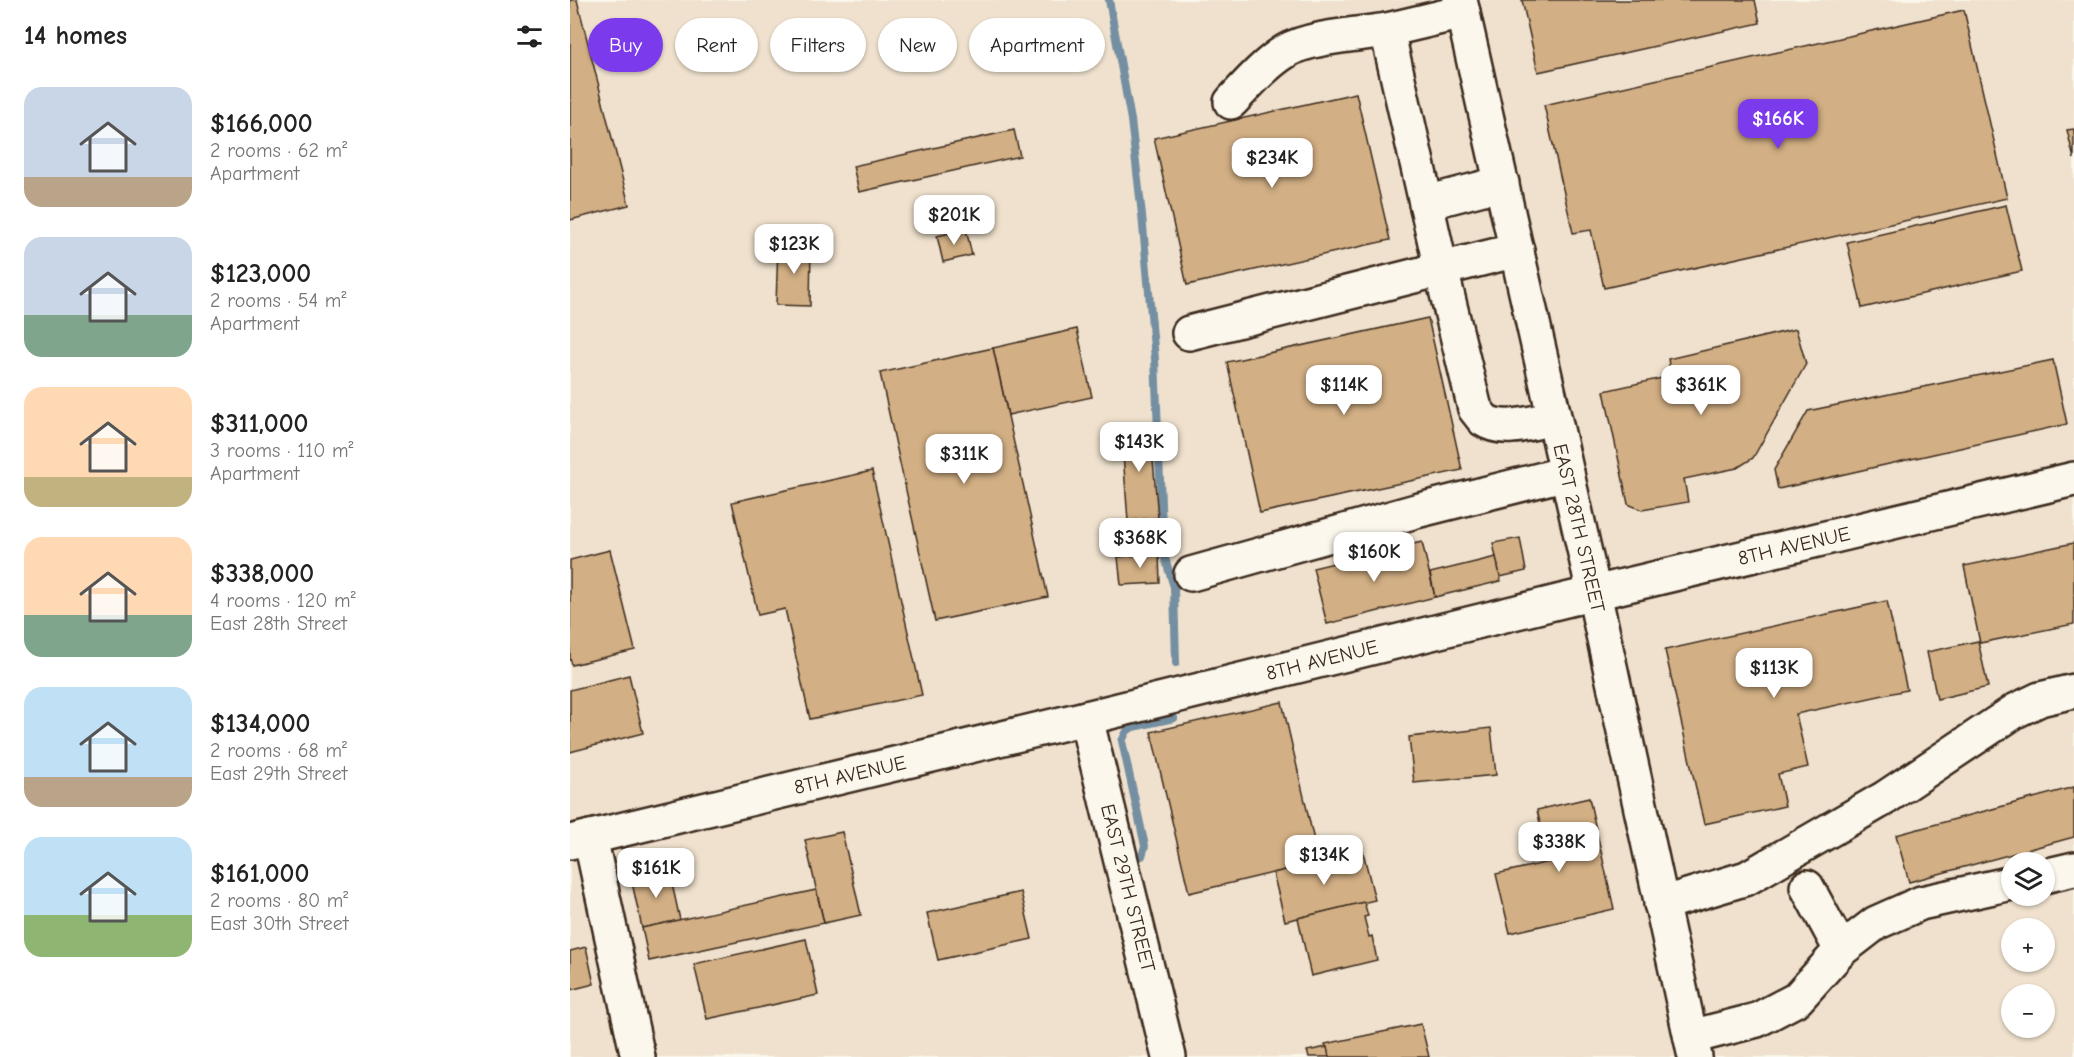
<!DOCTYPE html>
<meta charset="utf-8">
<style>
:root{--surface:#fff;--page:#f6f6f6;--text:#222;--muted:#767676;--accent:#7c3aed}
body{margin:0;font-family:"Comic Neue",sans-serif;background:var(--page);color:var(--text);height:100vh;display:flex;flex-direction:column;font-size:22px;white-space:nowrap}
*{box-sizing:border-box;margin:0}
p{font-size:20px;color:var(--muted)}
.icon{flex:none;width:33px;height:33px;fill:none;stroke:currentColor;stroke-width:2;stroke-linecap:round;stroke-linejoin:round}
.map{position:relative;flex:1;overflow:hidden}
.sheet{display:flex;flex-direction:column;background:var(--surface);width:570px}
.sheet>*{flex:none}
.top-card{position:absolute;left:18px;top:18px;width:570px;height:54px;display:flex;gap:12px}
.buttons{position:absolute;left:1431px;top:852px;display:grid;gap:12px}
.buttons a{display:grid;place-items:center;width:54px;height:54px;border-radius:50%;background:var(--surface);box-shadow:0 2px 4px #0004;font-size:30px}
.price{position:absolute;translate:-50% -51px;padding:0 14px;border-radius:12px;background:#fff;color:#222;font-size:20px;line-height:39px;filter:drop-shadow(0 2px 3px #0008)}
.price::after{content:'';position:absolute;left:50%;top:36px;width:18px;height:14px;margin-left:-9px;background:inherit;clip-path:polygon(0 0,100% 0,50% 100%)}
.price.active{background:var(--accent);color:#fff}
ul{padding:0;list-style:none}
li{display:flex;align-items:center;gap:18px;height:150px;padding:0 24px}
li span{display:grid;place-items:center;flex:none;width:168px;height:120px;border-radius:18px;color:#555}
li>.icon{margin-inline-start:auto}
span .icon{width:72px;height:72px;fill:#fffc;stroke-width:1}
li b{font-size:26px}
h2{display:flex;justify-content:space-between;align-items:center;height:72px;padding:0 24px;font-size:26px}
.chip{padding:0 21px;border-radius:27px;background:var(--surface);box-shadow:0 2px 4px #0004;font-size:21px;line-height:54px}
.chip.active{background:var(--accent);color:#fff}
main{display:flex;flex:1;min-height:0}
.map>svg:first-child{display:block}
.built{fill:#efe1cd;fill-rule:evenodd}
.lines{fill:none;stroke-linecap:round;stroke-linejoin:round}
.stream{stroke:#748fa2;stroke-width:8}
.building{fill:#d2af84;stroke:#3b2a1e;stroke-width:1.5}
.minor-casing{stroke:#3b2a1e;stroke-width:38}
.minor{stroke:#fbf7ec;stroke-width:33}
.labels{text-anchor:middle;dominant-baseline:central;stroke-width:4.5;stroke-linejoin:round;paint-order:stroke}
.street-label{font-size:20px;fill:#3b2a1e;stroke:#fbf7ec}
</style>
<main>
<section class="sheet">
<h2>14 homes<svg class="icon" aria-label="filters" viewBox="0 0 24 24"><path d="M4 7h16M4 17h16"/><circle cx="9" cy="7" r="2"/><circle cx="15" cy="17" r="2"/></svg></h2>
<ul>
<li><span style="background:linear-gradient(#c9d6e8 75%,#b9a48a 0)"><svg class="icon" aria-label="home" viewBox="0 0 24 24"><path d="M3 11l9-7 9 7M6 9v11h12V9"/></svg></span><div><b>$166,000</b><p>2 rooms · 62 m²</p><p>Apartment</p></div></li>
<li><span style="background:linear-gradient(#c9d6e8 65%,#7fa58c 0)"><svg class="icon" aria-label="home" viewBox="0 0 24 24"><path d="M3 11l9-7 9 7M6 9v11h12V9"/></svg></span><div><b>$123,000</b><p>2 rooms · 54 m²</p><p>Apartment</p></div></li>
<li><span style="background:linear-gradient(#ffd9b3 75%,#c2b280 0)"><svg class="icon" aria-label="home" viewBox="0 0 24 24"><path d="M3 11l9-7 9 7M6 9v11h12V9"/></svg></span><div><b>$311,000</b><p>3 rooms · 110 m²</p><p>Apartment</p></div></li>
<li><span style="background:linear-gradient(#ffd9b3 65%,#7fa58c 0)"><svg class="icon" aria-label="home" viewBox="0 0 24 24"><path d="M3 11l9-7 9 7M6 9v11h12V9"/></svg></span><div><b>$338,000</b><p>4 rooms · 120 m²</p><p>East 28th Street</p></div></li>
<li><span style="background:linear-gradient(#bfe0f5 75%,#b9a48a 0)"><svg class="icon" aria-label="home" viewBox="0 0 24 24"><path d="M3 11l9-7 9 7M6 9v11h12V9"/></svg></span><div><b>$134,000</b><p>2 rooms · 68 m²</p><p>East 29th Street</p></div></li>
<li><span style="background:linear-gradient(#bfe0f5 65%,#8fb573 0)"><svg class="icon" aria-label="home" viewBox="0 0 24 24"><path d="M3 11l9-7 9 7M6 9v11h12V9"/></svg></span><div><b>$161,000</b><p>2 rooms · 80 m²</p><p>East 30th Street</p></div></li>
</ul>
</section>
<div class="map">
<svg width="1504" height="1057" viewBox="0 0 1504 1057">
<rect width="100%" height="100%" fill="#fbf7ec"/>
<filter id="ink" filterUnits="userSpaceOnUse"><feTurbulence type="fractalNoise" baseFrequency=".0167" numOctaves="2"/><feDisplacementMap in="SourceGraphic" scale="12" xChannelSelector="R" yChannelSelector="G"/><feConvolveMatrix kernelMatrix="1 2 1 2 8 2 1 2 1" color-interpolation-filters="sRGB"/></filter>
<g filter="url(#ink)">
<!-- built -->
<path class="built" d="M0,0H1504V1057H0ZM1442,862H1474V896H1442ZM1442,928H1474V962H1442ZM1442,994H1474V1028H1442Z"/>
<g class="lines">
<!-- stream -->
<g class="stream">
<polyline points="539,0 561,120 572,215 585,359 593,552 604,587 606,663"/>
<polyline points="572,856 575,846 552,741 557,731 563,727 604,718"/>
</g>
</g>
<!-- building -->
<g class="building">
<polygon points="0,0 7,0 59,205 0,220"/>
<polygon points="952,0 1185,0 1190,23 968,72"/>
<polygon points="1394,10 1437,198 1034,288 1021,230 1003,233 974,105"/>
<polygon points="786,93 820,240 617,285 584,138"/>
<polygon points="1504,129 1504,159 1497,130"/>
<polygon points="444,130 450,156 289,192 283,166"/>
<polygon points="1436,205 1452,271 1292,308 1277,242"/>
<polygon points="396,229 402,255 373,262 367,236"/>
<polygon points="208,244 241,245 240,306 206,305"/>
<polygon points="858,318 892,470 690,513 657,362"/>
<polygon points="507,329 522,397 438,415 423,348"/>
<polygon points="1226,329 1236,364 1183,458 1167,468 1114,479 1118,502 1072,510 1058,504 1034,391 1101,376 1098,359"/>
<polygon points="423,348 478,597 365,621 310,373"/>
<polygon points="1483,360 1497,424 1208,489 1204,470 1238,411"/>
<polygon points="580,425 588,518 558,521 551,427"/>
<polygon points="302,471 352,695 240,719 215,609 188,615 162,502"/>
<polygon points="586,530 589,553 565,555 563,532"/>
<polygon points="950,538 956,571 930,577 923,543"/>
<polygon points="852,542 865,597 757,624 743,568"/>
<polygon points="1504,543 1504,624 1410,643 1394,566"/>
<polygon points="40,550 65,650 2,665 0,658 0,560"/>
<polygon points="589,553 590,583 551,585 548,557"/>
<polygon points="926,557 931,581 865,597 860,573"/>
<polygon points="1317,601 1337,690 1226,714 1238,767 1208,774 1215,806 1134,824 1095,650"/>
<polygon points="1408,641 1418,687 1367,699 1357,652"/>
<polygon points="59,675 73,733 0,752 0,690"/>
<polygon points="712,702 749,862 619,893 581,732"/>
<polygon points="921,728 926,775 844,783 839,737"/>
<polygon points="1504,787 1504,837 1339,882 1326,835"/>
<polygon points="1019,798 1044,909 940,933 926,874 979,862 967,810"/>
<polygon points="272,832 291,915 254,923 235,840"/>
<polygon points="793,852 805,900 715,921 703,873"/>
<polygon points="99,870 110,920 72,928 61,878"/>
<polygon points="246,890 254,923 79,961 72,928"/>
<polygon points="451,892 462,939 368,960 357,913"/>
<polygon points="794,902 798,916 794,917 799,937 802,936 807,960 741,976 728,918"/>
<polygon points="236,939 248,995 137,1019 124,964"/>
<polygon points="16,947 24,984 0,990 0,951"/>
<polygon points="851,1024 859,1057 759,1057 755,1044"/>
<polygon points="757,1047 759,1057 739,1057 737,1051"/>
</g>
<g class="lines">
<!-- minor casing -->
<g class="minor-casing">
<g id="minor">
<polyline points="890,0 1024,593 1125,1057"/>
<polyline points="893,12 817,30 871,269 947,250"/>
<path d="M661,102C678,84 695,64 716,51C739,37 790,34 817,30"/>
<polyline points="856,203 932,183"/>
<path d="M619,333L871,269L905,409C908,412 911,417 914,420C933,433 964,422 984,418"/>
<polyline points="621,574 846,511 997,473"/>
<polyline points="516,718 599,1057"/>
<polyline points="20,837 68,1057"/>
<polyline points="0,842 516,718 1024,593 1504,479"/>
<polyline points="1474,876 1504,869"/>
<polyline points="1237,887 1271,950"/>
<polyline points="1091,904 1177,878 1315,798 1445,711 1470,699 1504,691"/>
<polyline points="1121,1037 1187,1020 1227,999 1271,950 1306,923 1351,903 1442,883"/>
</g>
</g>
<!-- minor -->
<use href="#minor" class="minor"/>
</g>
</g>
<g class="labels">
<!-- street labels -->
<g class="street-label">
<text transform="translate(1009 528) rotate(77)">EAST 28TH STREET</text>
<text transform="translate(1224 546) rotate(-13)">8TH AVENUE</text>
<text transform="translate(752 660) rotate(-14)">8TH AVENUE</text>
<text transform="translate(280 775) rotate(-13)">8TH AVENUE</text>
<text transform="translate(558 888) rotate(76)">EAST 29TH STREET</text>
</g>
</g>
</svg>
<div class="buttons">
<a><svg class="icon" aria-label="layers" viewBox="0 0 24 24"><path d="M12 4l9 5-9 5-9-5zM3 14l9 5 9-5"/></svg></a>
<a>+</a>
<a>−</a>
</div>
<b class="price active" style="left:1208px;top:150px">$166K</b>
<b class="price" style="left:702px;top:189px">$234K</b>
<b class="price" style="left:384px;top:246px">$201K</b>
<b class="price" style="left:224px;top:275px">$123K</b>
<b class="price" style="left:774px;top:416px">$114K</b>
<b class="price" style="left:1131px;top:416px">$361K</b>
<b class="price" style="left:569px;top:473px">$143K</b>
<b class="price" style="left:394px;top:485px">$311K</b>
<b class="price" style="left:570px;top:569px">$368K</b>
<b class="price" style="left:804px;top:583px">$160K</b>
<b class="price" style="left:1204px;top:699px">$113K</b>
<b class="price" style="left:989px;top:873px">$338K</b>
<b class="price" style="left:754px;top:886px">$134K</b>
<b class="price" style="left:86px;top:899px">$161K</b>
<div class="top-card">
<a class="chip active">Buy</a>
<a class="chip">Rent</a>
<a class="chip">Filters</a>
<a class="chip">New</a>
<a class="chip">Apartment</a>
</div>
</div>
</main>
